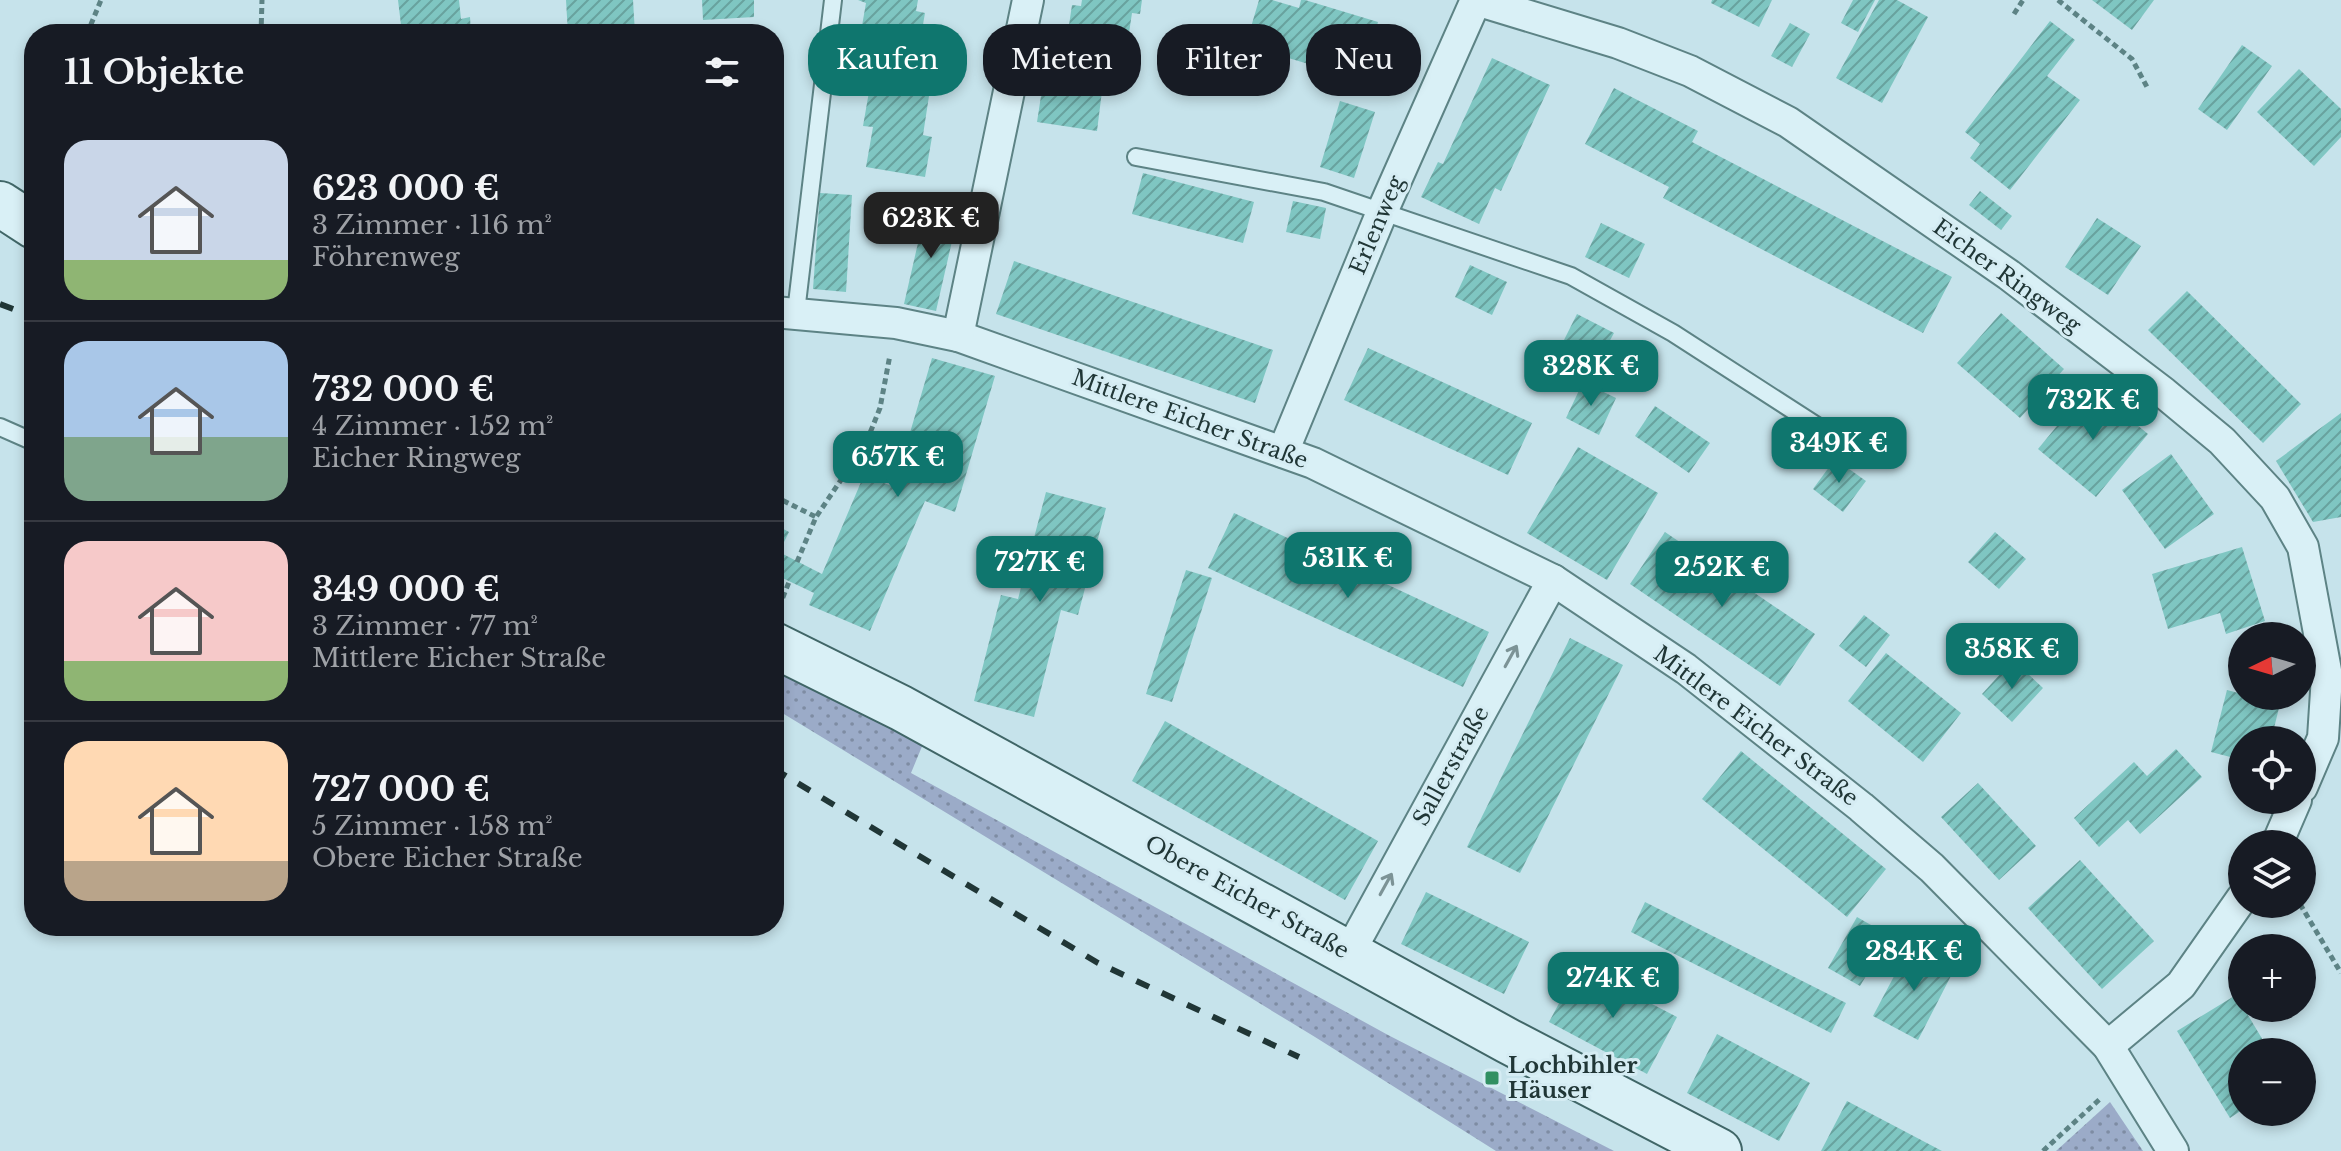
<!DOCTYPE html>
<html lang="de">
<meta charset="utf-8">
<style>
:root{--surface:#171b24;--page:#20242c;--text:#f1f3f6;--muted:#9ea1a6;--line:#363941;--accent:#0f766e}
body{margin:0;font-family:"Libre Baskerville",serif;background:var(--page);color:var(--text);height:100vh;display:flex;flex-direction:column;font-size:30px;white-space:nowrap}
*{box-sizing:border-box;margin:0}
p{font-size:26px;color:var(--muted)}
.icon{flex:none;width:44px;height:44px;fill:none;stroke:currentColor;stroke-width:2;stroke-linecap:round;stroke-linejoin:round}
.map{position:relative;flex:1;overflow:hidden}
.side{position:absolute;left:24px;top:24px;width:760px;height:912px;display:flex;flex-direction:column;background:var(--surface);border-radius:32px;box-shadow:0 4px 12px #0003}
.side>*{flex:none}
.banner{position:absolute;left:808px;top:24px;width:760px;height:72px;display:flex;gap:16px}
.needle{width:52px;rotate:265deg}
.controls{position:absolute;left:2228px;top:622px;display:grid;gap:16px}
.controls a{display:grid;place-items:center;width:88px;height:88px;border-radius:50%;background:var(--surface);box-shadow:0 4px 12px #0003;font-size:40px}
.price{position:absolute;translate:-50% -68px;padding:0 18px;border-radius:16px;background:var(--accent);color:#fff;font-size:26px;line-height:52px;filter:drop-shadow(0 2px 4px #0008)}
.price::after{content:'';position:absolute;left:50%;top:48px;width:24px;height:18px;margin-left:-12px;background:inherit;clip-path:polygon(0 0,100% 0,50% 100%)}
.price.current{background:#222;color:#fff}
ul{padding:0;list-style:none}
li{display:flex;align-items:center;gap:24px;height:200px;padding:0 40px}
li+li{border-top:2px solid var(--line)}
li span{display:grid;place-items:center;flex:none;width:224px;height:160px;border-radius:24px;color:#555}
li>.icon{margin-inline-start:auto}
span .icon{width:96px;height:96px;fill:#fffc;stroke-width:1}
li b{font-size:34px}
h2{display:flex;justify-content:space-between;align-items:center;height:96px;padding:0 40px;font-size:34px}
.pill{padding:0 28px;border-radius:32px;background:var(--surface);box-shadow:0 4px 12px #0003;font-size:28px;line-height:72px}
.pill.current{background:var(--accent);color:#fff}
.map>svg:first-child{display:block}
.grass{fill:url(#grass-dots)}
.building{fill:url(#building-hatch)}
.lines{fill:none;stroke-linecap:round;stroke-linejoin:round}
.lane-casing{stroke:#5d8385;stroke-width:20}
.street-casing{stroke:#5d8385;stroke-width:34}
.secondary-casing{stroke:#406667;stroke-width:48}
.path{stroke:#5d8385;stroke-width:5;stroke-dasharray:6 4;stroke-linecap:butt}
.lane{stroke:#d9f0f6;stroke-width:16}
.street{stroke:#d9f0f6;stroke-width:30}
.secondary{stroke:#d9f0f6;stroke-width:44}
.rail{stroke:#203636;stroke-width:6;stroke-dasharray:14 14;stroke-linecap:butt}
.oneway{stroke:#7c9396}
.poi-dot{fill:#319062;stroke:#d5ecf3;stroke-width:3}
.labels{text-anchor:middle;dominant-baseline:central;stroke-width:6;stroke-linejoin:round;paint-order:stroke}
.street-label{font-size:22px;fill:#203636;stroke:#d5ecf3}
.poi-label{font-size:22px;font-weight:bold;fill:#203636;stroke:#d5ecf3;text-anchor:start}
</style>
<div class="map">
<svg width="2341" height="1151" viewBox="0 0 2341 1151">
<defs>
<pattern id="grass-dots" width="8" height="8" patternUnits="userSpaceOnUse" patternTransform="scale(2)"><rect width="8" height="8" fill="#9babc8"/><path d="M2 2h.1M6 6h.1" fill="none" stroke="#7e8ca3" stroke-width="1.8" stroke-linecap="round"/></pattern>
<pattern id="building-hatch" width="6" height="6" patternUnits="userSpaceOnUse" patternTransform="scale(2)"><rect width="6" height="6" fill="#7fc6c2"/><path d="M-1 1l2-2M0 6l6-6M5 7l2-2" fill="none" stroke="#68a29e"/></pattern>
</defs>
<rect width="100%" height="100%" fill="#c6e3eb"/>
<!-- grass -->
<g class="grass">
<polygon points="774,670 923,744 911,773 1388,1035 1614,1151 1496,1151 1315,1037 774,708"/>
<polygon points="2110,1102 2143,1151 2056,1151"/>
</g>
<!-- building -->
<g class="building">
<polygon points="398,0 459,0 461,19 470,17 471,34 411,34 410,24 401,25"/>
<polygon points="566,0 633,0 635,34 568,34"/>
<polygon points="702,0 754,0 754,17 703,20"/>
<polygon points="858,0 918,0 916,11 925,13 918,53 927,54 921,94 929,96 923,135 932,137 925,177 866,167 873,127 863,126 870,86 861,84 868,44 859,43 866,3"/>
<polygon points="1082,0 1142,0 1140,14 1132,13 1126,53 1117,52 1112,92 1102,91 1097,131 1037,122 1043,83 1052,84 1058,44 1066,45 1072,5 1081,6"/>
<polygon points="1259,0 1272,0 1299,8 1301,0 1305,0 1378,22 1362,80 1285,57 1282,66 1243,54"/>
<polygon points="1712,0 1772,0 1759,27 1711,3"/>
<polygon points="1853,0 1875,0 1858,32 1841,23"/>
<polygon points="1879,0 1897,0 1928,17 1882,103 1836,78"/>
<polygon points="2092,0 2154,0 2132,30"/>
<polygon points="2050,21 2075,40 2047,76 2080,100 2010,190 1970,158 1980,144 1965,132"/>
<polygon points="1790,23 1810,34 1792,67 1771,56"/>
<polygon points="2242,45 2272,66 2227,130 2198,109"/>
<polygon points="1492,58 1550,85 1501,191 1495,188 1479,224 1421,197 1438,162 1443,164"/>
<polygon points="2299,69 2341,109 2341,137 2314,166 2257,112"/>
<polygon points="1614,88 1698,131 1692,142 1952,277 1923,333 1663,198 1669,187 1585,144"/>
<polygon points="1340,101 1375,112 1354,178 1320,167"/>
<polygon points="1143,173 1254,202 1243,243 1132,214"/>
<polygon points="1980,191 2012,216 2001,230 1969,205"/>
<polygon points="820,193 852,195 846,292 813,289"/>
<polygon points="1293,201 1326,208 1320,239 1286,232"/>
<polygon points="926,208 958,215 936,311 904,304"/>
<polygon points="2097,218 2141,246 2108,295 2065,267"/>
<polygon points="1601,223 1645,244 1629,278 1585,257"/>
<polygon points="1014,261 1273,350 1255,403 996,314"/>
<polygon points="1470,265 1507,282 1492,315 1455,297"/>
<polygon points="2187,291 2301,404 2263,443 2148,330"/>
<polygon points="2001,313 2064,369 2020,418 1957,363"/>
<polygon points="1577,314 1614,333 1595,368 1559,350"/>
<polygon points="1368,348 1532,423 1508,475 1344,400"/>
<polygon points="932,358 995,376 955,512 925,501 870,631 809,605 814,593 774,574 774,524 789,532 779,552 822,574 864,475 894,487"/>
<polygon points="1583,382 1616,398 1599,435 1566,418"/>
<polygon points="2090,386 2148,434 2096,497 2038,449"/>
<polygon points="1655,406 1710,443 1689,473 1635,436"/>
<polygon points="2341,413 2341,517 2313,522 2276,461"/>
<polygon points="1578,447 1658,493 1607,580 1527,533"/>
<polygon points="2171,454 2214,514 2165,549 2122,490"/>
<polygon points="1835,459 1866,481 1843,512 1813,489"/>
<polygon points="1046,492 1106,508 1078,615 1061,610 1034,717 974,701 1001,595 1018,599"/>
<polygon points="1234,513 1489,632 1463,687 1208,568"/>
<polygon points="1665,532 1815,634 1780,686 1630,584"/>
<polygon points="1995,532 2026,559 1999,589 1968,562"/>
<polygon points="2242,547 2265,621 2226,634 2220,613 2168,629 2152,574"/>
<polygon points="1186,570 1212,578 1172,702 1146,694"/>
<polygon points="1864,615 1890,635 1866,667 1839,646"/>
<polygon points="1570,638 1623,665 1520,873 1467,847"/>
<polygon points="1886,653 1961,713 1923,762 1848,701"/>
<polygon points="2013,660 2043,688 2012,722 1982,694"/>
<polygon points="2227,690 2242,694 2242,696 2280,704 2271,740 2242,740 2242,760 2211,752"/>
<polygon points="1165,721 1378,841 1345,900 1132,781"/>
<polygon points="2176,749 2202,777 2140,834 2128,820 2099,847 2074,818 2134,762 2147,776"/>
<polygon points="1741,751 1886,869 1847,917 1702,799"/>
<polygon points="1978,783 2036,846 1999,880 1941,817"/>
<polygon points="2080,860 2154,941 2102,989 2028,908"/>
<polygon points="1426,892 1529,942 1504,994 1401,944"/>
<polygon points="1645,902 1846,1003 1831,1033 1631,932"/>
<polygon points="1857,917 1890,936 1860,986 1828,968"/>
<polygon points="1910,946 1954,970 1918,1040 1873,1016"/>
<polygon points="1579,966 1677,1017 1647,1074 1549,1022"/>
<polygon points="2236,995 2270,1052 2242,1052 2242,1110 2230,1118 2177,1031"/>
<polygon points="1717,1034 1810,1083 1779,1141 1687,1093"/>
<polygon points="1847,1101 1942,1151 1821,1151"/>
</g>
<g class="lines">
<!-- lane casing -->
<g class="lane-casing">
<g id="lane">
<polyline points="1136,157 1324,192 1571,276 1673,333 1859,453"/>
<polyline points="796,312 833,0"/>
<polyline points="0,427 34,442"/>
</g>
</g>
<!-- street casing -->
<g class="street-casing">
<g id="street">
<polyline points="1476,0 1618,43 1690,71 1788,122 2009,275 2164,393 2222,441 2275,498 2303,547 2327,676 2323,738 2302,787"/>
<polyline points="774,312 896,323 958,336 1313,463 1553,580 1686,669 1861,807 1932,868 2108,1046 2173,1151"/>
<polyline points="958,336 1028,0"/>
<polyline points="1283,452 1382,212 1476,0"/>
<polyline points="2277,844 2296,800"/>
<polyline points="1349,953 1553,580"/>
<polyline points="2108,1046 2181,985 2242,898"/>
</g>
</g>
<!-- secondary casing -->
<g class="secondary-casing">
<g id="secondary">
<polyline points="0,204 34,226"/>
<polyline points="774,645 901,708 1508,1041 1719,1151"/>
</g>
</g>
<!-- path -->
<g class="path">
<polyline points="2058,0 2132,59 2147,87"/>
<polyline points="2014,14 2023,0"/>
<polyline points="87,34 101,0"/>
<polyline points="261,34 262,0"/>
<polyline points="28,173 34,159"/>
<polyline points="774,496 816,517"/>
<polyline points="797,562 816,517 866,443 880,408 890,355"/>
<polyline points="779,607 789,582"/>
<polyline points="2300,904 2341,973"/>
<polyline points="2043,1151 2101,1098"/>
</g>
<!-- lane -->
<use href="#lane" class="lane"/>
<!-- street -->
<use href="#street" class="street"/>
<!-- secondary -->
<use href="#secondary" class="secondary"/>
<!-- rail -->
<g class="rail">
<polyline points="0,304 34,317"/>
<polyline points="774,769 1098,963 1299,1057"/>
</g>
</g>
<!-- one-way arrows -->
<defs><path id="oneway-shaft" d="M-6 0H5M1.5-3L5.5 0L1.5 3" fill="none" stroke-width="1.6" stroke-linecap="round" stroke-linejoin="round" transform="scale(2)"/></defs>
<g class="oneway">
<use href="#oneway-shaft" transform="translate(1511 656) rotate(-61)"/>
<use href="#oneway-shaft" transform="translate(1386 884) rotate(-61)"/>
</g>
<!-- markers -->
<rect class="poi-dot" x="1484" y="1070" width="16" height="16" rx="4"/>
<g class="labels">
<!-- street labels -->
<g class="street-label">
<text transform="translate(1377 225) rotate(-67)">Erlenweg</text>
<text transform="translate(2007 276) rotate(36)">Eicher Ringweg</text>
<text transform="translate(1190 419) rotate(20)">Mittlere Eicher Straße</text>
<text transform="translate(1756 726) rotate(37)">Mittlere Eicher Straße</text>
<text transform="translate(1451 766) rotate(-61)">Sallerstraße</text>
<text transform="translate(1247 897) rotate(29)">Obere Eicher Straße</text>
</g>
<!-- poi labels -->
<g class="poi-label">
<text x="1508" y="1065">Lochbihler<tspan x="1508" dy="25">Häuser</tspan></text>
</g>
</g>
</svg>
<div class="controls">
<a><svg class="needle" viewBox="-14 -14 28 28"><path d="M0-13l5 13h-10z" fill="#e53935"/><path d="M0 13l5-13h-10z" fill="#9ea1a6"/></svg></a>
<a><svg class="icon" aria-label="locate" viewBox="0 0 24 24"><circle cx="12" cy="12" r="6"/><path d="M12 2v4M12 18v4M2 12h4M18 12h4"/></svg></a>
<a><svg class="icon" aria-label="layers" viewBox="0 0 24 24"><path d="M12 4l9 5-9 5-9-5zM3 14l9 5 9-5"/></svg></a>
<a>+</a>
<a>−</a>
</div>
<b class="price current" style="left:931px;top:260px">623K €</b>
<b class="price" style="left:1591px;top:408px">328K €</b>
<b class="price" style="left:2093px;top:442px">732K €</b>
<b class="price" style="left:1839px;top:485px">349K €</b>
<b class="price" style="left:898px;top:499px">657K €</b>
<b class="price" style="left:1348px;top:600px">531K €</b>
<b class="price" style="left:1040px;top:604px">727K €</b>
<b class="price" style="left:1722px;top:609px">252K €</b>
<b class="price" style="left:2012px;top:691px">358K €</b>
<b class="price" style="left:1914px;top:993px">284K €</b>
<b class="price" style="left:1613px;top:1020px">274K €</b>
<div class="banner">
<a class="pill current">Kaufen</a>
<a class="pill">Mieten</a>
<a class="pill">Filter</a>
<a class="pill">Neu</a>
</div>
<section class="side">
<h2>11 Objekte<svg class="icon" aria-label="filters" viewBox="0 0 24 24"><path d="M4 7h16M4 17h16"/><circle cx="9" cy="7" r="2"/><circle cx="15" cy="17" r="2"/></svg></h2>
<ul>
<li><span style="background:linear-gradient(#c9d6e8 75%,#8fb573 0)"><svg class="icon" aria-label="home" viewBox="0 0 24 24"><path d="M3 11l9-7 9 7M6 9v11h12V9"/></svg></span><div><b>623 000 €</b><p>3 Zimmer · 116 m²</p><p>Föhrenweg</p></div></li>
<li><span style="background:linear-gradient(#a9c7e8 60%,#7fa58c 0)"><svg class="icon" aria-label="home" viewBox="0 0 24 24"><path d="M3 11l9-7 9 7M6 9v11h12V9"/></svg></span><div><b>732 000 €</b><p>4 Zimmer · 152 m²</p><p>Eicher Ringweg</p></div></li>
<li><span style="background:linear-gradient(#f6c9c9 75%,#8fb573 0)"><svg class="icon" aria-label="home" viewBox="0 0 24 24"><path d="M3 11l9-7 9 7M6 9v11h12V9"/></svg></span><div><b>349 000 €</b><p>3 Zimmer · 77 m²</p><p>Mittlere Eicher Straße</p></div></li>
<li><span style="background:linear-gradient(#ffd9b3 75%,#b9a48a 0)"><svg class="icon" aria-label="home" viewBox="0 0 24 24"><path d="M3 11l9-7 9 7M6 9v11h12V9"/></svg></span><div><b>727 000 €</b><p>5 Zimmer · 158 m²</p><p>Obere Eicher Straße</p></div></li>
</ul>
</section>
</div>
